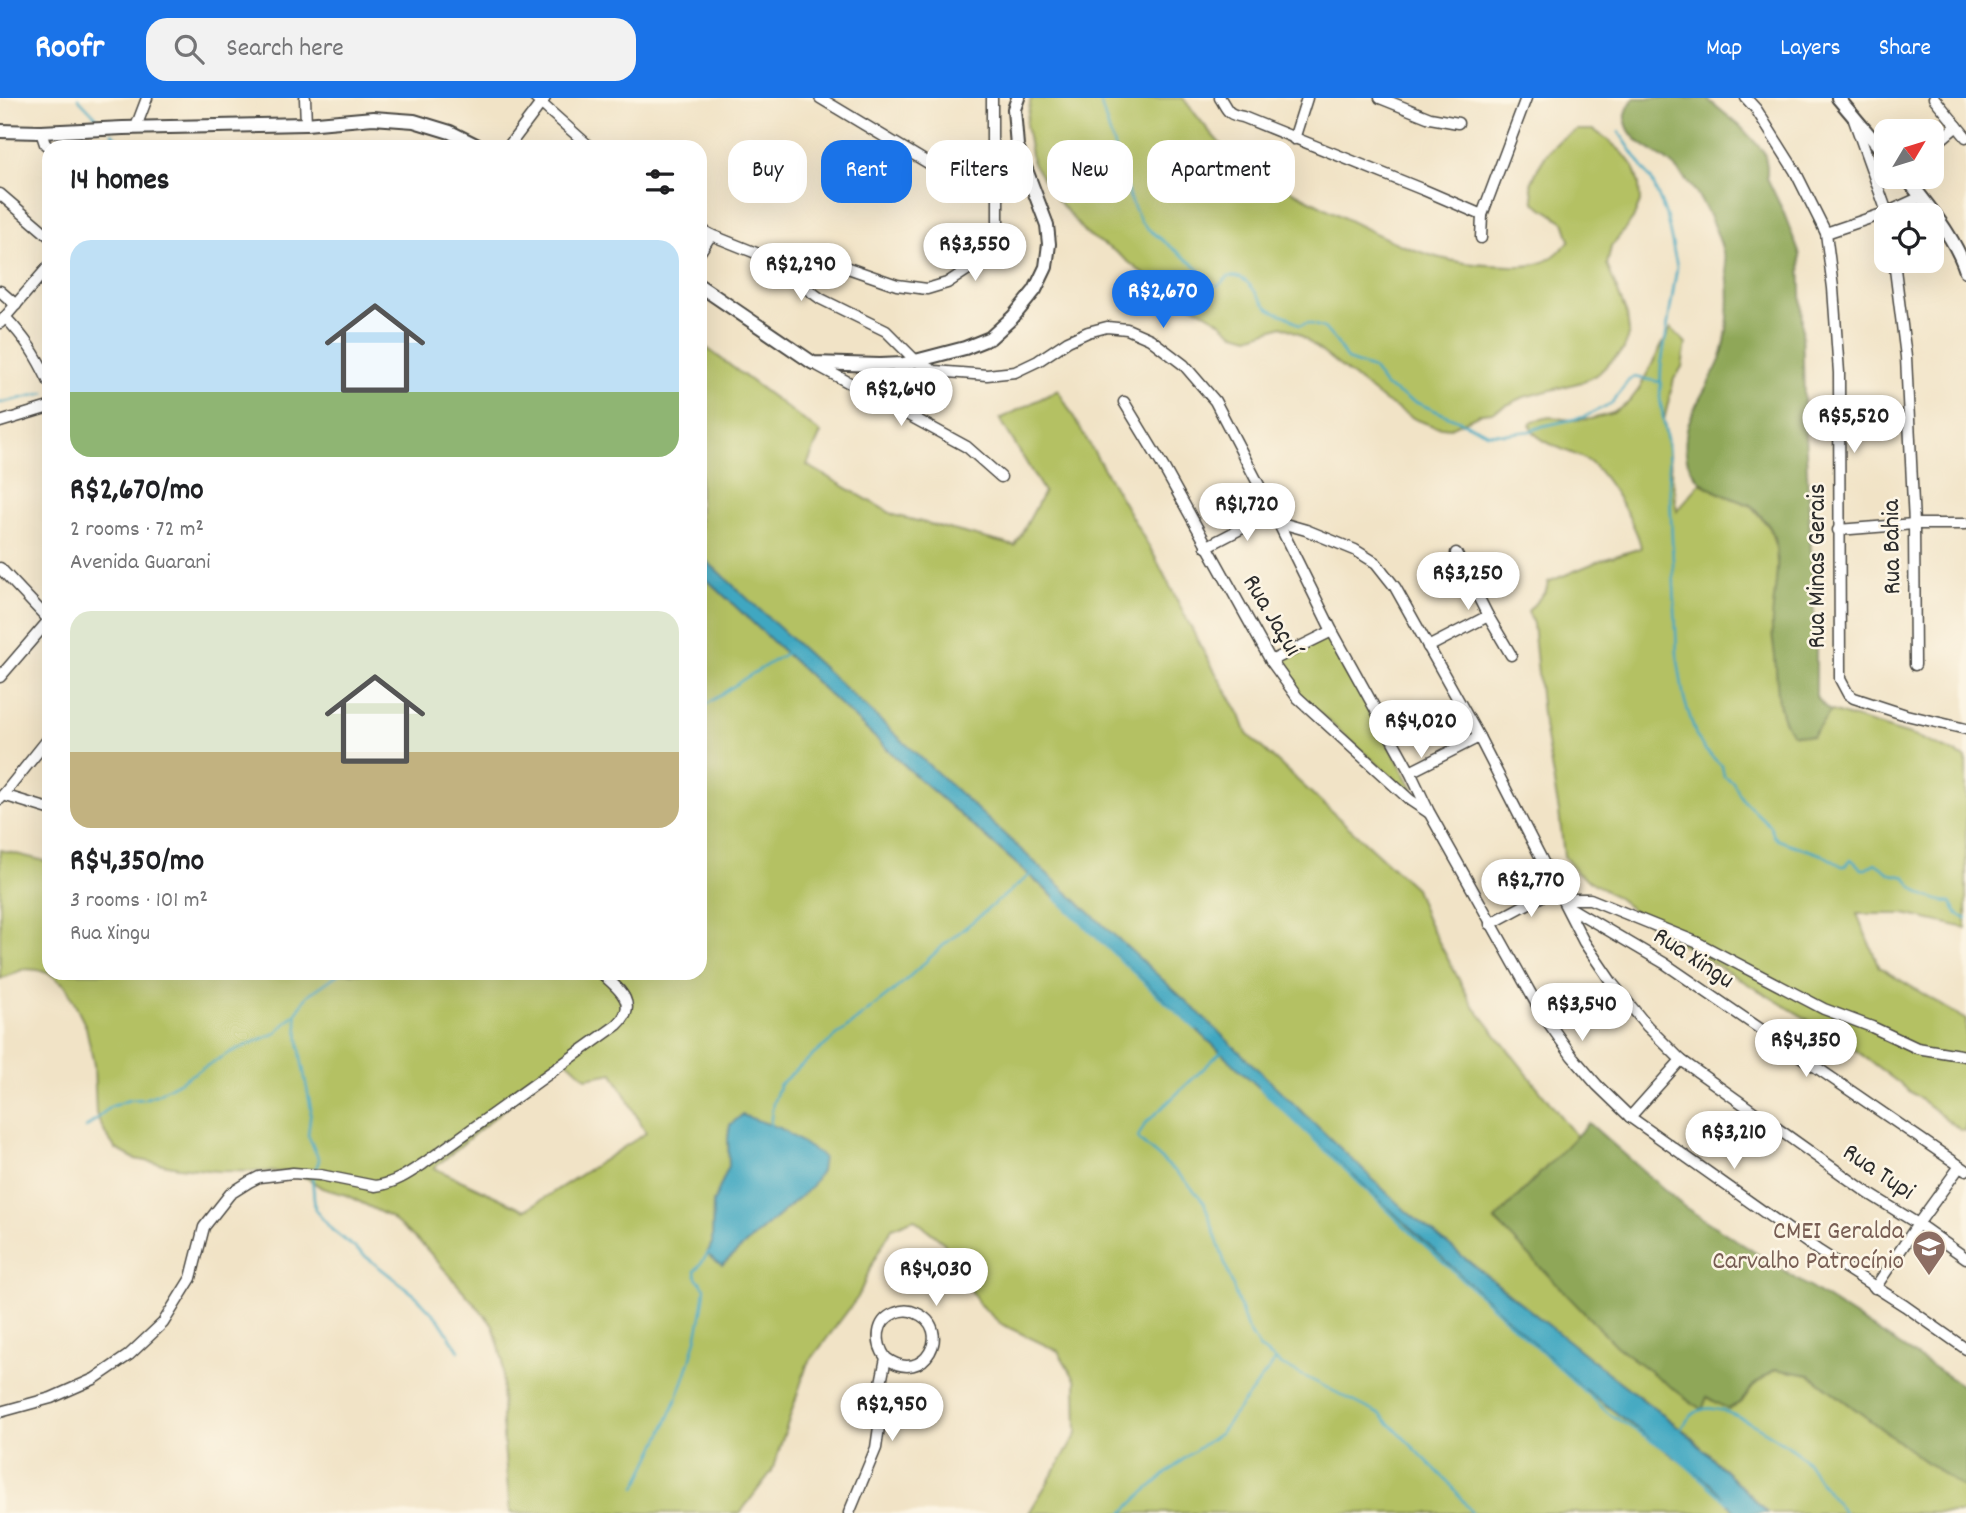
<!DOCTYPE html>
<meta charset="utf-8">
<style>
:root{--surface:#fff;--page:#f2f2f2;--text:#202124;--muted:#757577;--accent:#1a73e8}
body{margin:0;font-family:Dekko,sans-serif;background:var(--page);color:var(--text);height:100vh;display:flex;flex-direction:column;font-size:26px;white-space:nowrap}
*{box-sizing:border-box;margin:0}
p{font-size:23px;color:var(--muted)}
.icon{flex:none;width:38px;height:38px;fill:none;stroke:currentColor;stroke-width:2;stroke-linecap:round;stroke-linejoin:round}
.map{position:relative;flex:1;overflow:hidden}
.details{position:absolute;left:42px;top:42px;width:665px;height:840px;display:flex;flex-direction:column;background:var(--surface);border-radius:21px;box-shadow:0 7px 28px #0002}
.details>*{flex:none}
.hud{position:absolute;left:728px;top:42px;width:665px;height:63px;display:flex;gap:14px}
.needle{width:46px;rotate:52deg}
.fabs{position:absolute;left:1874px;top:21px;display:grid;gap:14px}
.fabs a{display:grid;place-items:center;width:70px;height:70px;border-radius:14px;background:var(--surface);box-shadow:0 7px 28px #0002;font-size:35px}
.price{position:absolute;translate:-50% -60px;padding:0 16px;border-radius:24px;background:#fff;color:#222;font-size:23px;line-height:46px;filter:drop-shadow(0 2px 4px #0008)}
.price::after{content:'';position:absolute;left:50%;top:42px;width:21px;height:16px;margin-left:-10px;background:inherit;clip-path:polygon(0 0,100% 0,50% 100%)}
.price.active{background:var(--accent);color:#fff}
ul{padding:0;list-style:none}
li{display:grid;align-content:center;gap:14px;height:371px;padding:0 28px}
li span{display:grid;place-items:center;height:217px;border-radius:21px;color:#555}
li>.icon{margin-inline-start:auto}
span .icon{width:126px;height:126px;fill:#fffc;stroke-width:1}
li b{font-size:30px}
h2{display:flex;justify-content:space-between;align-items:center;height:84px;padding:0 28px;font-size:30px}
.chip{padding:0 24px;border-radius:21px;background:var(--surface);box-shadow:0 7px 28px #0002;font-size:24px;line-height:63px}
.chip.active{background:var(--accent);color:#fff}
header{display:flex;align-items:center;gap:42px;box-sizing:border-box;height:98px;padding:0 35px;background:var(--accent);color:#fff}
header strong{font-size:33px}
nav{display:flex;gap:38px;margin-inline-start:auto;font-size:24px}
.search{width:490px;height:63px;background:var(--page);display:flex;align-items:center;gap:18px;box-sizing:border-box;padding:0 24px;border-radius:21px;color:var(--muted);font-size:26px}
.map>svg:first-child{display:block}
.green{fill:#b4c163;stroke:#707647;stroke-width:2;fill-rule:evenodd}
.forest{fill:#8fa759;stroke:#5d6942;stroke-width:2}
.water{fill:#41a7c1;stroke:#366976;stroke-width:2}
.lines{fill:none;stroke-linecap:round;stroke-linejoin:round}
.stream{stroke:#41a7c1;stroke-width:2.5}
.minor-casing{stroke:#494742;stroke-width:13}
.tertiary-casing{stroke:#494742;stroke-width:16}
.minor{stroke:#fff;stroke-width:10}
.tertiary{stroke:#fff;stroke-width:12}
.labels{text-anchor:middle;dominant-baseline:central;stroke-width:5;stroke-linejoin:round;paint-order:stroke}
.street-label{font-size:26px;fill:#2b2b2b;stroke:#fcf5e5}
.education-label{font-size:26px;fill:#785e54;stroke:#fcf5e5;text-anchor:end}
</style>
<header>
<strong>Roofr</strong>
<div class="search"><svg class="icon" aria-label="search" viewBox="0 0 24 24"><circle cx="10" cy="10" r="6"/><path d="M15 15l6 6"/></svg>Search here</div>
<nav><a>Map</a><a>Layers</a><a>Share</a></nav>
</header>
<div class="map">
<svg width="1966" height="1415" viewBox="0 0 1966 1415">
<rect width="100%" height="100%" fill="#fcf5e5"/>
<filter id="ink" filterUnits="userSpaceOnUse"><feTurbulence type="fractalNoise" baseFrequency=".0143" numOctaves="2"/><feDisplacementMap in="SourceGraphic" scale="14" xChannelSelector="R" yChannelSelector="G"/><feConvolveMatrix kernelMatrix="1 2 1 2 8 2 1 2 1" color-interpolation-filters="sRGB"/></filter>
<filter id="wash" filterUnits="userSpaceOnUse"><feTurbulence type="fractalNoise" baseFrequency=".00686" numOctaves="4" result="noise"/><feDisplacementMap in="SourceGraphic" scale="28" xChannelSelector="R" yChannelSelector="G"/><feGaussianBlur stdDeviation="1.57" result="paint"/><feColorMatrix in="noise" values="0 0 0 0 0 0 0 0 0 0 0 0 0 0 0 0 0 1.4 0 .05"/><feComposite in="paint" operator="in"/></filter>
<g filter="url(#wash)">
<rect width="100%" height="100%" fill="#f1e3c6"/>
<!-- green -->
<g class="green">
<path d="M1031,0H1183C1208,33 1228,60 1265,80C1338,112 1406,164 1488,167C1524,168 1545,174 1570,142L1564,124L1534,104L1531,86L1538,70L1548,54L1561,41L1577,32H1594L1609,43L1622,54L1633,68L1639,86L1640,104L1633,121L1611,149L1607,167L1627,217L1629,234L1624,251L1598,276L1582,284L1524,299L1492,314L1482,315L1450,330L1433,328L1415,321L1384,303L1298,235L1282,228L1249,239L1232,234L1218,222L1159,188L1116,154L1085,135L1050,93L1032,63L1026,27Z"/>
<path d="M1671,230L1686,245L1682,269L1674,281L1664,322L1677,413L1700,385L1719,395L1751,408L1770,430L1776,451L1778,480L1772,524L1780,611L1812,638L1831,613L1920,640L1966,660V830L1904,816H1857L1879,869L1966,922V1033L1961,1032L1842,942L1659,833L1619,801L1577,775L1564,758L1559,714L1542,616L1533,526L1528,513L1546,493L1548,484L1599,463L1641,450C1638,430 1606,375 1588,363C1573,353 1535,346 1530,327L1533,323L1550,319L1571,322L1591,321L1613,315L1629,304L1639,291Z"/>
<polygon points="700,245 821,335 807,367 894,417 1015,448 1044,394 1000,321 1058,292 1155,459 1201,549 1240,617 1247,636 1415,790 1426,820 1472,906 1576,1038 1495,1123 1702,1311 1707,1299 1728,1311 1741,1305 1753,1288 1776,1271 1810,1277 1923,1362 1966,1392 1966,1415 1768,1415 1686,1334 1607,1274 1407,1114 700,457"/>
<path d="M700,475L918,680L1044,790L1669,1353L1713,1388L1736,1415H1029L1077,1336L1076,1283L1058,1253L1001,1226L979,1206L944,1145L914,1121L892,1130L873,1164L858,1199L807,1267L772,1373L740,1415H512L510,1413L502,1326L503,1263L493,1227L424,1148L390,1119L346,1097L322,1090L307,1080L290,1074L217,1073L179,1069L135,1061L116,1051L106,1037L96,1016L94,967L86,929L66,888L50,876L38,872L24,871L0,881V752L49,764V875H700ZM564,960L586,980L613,975L646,1035L525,1112L434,1070ZM730,1027L810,1090L722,1167L707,1156L712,1145L713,1105L729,1069L728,1040Z"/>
<polygon points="1330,537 1413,691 1409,694 1301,599 1281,563"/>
</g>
<!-- forest -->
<g class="forest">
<path d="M1634,0H1706L1740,28L1764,54L1767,68V80L1783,113L1800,157L1805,334L1816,553V599L1827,611L1831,613L1812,638L1792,636C1775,615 1778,584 1775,559C1774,547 1771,534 1772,522C1773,495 1785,453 1769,428C1764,422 1757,412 1752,408C1748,405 1741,404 1737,402C1713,393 1689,383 1686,355C1681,319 1708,292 1720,262C1728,241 1730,205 1728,183C1725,141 1700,89 1667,63C1654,53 1639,48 1630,34C1622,21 1626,11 1634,0Z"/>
<polygon points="1589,1025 1683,1108 1966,1290 1966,1392 1923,1362 1810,1277 1775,1271 1753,1288 1741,1304 1728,1311 1707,1299 1702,1312 1616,1248 1495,1122"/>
</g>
<!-- water -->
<g class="water">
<polygon points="700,457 1200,916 1407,1114 1607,1274 1686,1335 1768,1415 1736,1415 1713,1388 1579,1287 1044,790 918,680 700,475"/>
<polygon points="742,1017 780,1030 823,1059 821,1073 810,1090 722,1167 707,1156 712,1145 713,1105 729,1068 728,1040 730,1027"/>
</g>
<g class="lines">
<!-- stream -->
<g class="stream">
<polyline points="78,0 102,25"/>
<path d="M1099,0L1130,101L1141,124L1147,130L1198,170L1213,187L1218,188L1228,179C1250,175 1256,200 1270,211C1275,215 1281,215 1286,218C1291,220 1295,224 1300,227L1308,225L1324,230L1337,245L1347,262L1373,271L1385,288L1408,301L1488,335L1505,336L1530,333L1543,328L1584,319L1612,305L1628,283L1634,279L1660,284"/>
<path d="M1619,34L1652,83L1666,117L1677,169L1661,268L1660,300L1668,350L1677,556L1684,601L1696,637L1704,651L1722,668L1724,678L1733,684L1742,701L1770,728L1774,738L1778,742L1823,757L1842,768H1845L1851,761L1862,771H1866L1875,765L1891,776L1906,779C1914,796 1934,803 1951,804L1958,816L1966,821"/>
<polyline points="112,35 126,49"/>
<polyline points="0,305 45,295"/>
<polyline points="700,611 744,581 788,554"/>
<polyline points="1055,800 1156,896 1196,931"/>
<polyline points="296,915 301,960 311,1011 308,1037 319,1062 317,1068 313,1074"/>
<polyline points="1221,954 1145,1026 1138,1039 1140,1043 1183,1080 1204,1104 1247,1230 1260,1251 1282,1267 1381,1317 1451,1387 1472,1415"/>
<polyline points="1260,990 1405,1129 1608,1315 1673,1356 1728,1405"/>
<polyline points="770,1028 773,1005 780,986 818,953 898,889 945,846 1030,777"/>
<polyline points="86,1030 110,1009 129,1002 144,1001 158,996 229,955 276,935 296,915 308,897 340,875"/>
<polyline points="312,1078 315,1112 332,1132 416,1198 439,1222 459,1253"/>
<path d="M1679,1332C1686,1324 1693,1313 1704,1311C1727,1306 1789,1346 1805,1362C1812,1369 1815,1378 1821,1385C1829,1395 1836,1405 1844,1415"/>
<path d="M636,1389C668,1326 698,1261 705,1190L696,1179L695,1173L709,1154"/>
<polyline points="1123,1415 1141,1397 1186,1359 1220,1335 1276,1262"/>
</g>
</g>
</g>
<g filter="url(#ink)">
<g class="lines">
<!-- minor casing -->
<g class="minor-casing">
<g id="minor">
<polyline points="305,0 306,26"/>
<polyline points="535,0 590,49"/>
<polyline points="820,0 933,68"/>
<path d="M1220,0C1228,12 1226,16 1243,19L1424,92L1482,117"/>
<polyline points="1380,0 1430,20 1458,25"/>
<polyline points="1746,0 1756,11 1795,73 1826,135 1833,190 1839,275 1840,581 1848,596 1854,600 1906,617 1966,631"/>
<polyline points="1934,0 1966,39"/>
<polyline points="1854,22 1888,117"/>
<polyline points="136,29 147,0"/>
<polyline points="41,34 45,46 49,49"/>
<polyline points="1294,41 1307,0"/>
<polyline points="508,49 545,0"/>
<polyline points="1932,49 1957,28"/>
<polyline points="0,96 49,138"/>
<polyline points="700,131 711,137 761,157 821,201 886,233 917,264 934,273 987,277 1015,274 1038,263 1068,243 1088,234 1107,229 1127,231 1150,241 1184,267 1215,303 1273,414 1332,533 1410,674 1429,714 1541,914 1572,958 1597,987 1630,1019 1819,1153 1905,1208 1966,1251"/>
<polyline points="1826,135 1888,114 1921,99"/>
<polyline points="1481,140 1482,117 1526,0"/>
<polyline points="700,154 711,137"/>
<polyline points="1894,163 1906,259 1914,426 1915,567"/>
<polyline points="780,171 799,153 897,187 927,191 947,185 970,170 998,138 998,88 992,46 992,0"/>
<polyline points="0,193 16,207"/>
<path d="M5,219C26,241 36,257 49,284"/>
<polyline points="0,225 49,168"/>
<polyline points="813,265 967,349 1001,379"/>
<polyline points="1124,304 1164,370 1271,563 1297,599 1410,702 1428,714"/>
<polyline points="0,324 49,309"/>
<polyline points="1278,424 1306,432 1355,452 1376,465 1395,489 1479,639 1584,844 1612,885 1647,928 1681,962 1868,1095 1918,1126 1966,1160"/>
<polyline points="1838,432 1914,426 1966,426"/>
<polyline points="1206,449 1273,414"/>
<polyline points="1456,455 1488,518 1511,557"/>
<polyline points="0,470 49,522"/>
<polyline points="1428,549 1488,518"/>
<polyline points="1271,563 1332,533"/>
<polyline points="0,579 49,522"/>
<polyline points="1410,674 1479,639"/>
<polyline points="3,697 49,711"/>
<polyline points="0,701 49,640"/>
<polyline points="1563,801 1590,801 1696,844 1824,911 1872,929 1917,950 1966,958"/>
<polyline points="1567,808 1664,865 1966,1072"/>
<polyline points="1490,826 1557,790"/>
<polyline points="1630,1019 1681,962"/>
<polyline points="1875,1190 1918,1126 1960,1068"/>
<path d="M0,1314L51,1300L94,1281L129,1257L163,1225L191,1180L204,1129L230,1096L249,1084L259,1079L293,1075L320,1077L375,1088C393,1086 408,1076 423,1066L617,927C640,906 618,890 601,875"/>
<path d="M849,1415L876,1350L880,1322L881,1285L886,1260C875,1245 875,1223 895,1215C902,1212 910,1212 916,1215C954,1230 925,1289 886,1260"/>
</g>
</g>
<!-- tertiary casing -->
<g class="tertiary-casing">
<g id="tertiary">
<polyline points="1838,0 1886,57"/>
<polyline points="0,33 41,34 123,30 306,26 373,20 414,23 450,34 480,49"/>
<path d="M1906,79C1928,109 1954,137 1966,173"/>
<polyline points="700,188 813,265 880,267 904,266 965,250 990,240 1013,219 1035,192 1046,169 1049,146 1047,127 1017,48 1014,11 1018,0"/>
</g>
</g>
<!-- minor -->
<use href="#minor" class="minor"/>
<!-- tertiary -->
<use href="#tertiary" class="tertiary"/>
</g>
</g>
<!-- icons -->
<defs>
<g id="school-pin" transform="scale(1.75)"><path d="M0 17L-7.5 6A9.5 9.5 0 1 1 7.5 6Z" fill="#8d6e63" stroke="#fcf5e5"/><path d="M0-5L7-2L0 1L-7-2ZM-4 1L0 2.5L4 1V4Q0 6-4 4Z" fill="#fff"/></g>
</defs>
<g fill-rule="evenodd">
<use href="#school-pin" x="1929" y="1149"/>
</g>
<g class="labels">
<!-- street labels -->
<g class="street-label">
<text transform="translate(1893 449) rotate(-91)">Rua Bahia</text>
<text transform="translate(1818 468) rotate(-90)">Rua Minas Gerais</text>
<text transform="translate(1271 518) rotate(59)">Rua Jaçuí</text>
<text transform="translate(1693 861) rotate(33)">Rua Xingu</text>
<text transform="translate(1878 1075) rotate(34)">Rua Tupi</text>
</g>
<!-- education labels -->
<g class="education-label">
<text x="1904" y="1134">CMEI Geralda<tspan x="1904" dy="30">Carvalho Patrocínio</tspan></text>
</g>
</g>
</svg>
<div class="fabs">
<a><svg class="needle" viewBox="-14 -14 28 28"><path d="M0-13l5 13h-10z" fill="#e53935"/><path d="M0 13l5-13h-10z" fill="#757577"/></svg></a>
<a><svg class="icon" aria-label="locate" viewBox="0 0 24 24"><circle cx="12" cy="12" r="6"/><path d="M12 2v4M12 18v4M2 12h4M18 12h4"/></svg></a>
</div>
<b class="price" style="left:975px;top:185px">R$3,550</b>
<b class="price" style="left:801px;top:205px">R$2,290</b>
<b class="price active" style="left:1163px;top:232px">R$2,670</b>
<b class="price" style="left:901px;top:330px">R$2,640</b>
<b class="price" style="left:1854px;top:357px">R$5,520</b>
<b class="price" style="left:1247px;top:445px">R$1,720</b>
<b class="price" style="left:1468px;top:514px">R$3,250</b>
<b class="price" style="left:1421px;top:662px">R$4,020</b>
<b class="price" style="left:1531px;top:821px">R$2,770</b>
<b class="price" style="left:1582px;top:945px">R$3,540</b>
<b class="price" style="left:1806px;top:981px">R$4,350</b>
<b class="price" style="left:1734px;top:1073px">R$3,210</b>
<b class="price" style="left:936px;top:1210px">R$4,030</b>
<b class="price" style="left:892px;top:1345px">R$2,950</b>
<div class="hud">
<a class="chip">Buy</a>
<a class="chip active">Rent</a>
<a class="chip">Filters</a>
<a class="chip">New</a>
<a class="chip">Apartment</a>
</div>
<section class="details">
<h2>14 homes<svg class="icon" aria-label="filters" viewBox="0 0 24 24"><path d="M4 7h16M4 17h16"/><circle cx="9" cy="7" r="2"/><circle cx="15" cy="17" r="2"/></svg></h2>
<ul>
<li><span style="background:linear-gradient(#bfe0f5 70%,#8fb573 0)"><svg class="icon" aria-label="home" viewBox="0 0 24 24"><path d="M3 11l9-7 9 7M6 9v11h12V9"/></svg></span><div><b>R$2,670/mo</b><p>2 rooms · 72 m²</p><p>Avenida Guarani</p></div></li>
<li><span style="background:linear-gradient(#dfe7d0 65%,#c2b280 0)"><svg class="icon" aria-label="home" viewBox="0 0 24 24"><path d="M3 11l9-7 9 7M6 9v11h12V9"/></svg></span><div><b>R$4,350/mo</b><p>3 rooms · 101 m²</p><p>Rua Xingu</p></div></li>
</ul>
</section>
</div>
